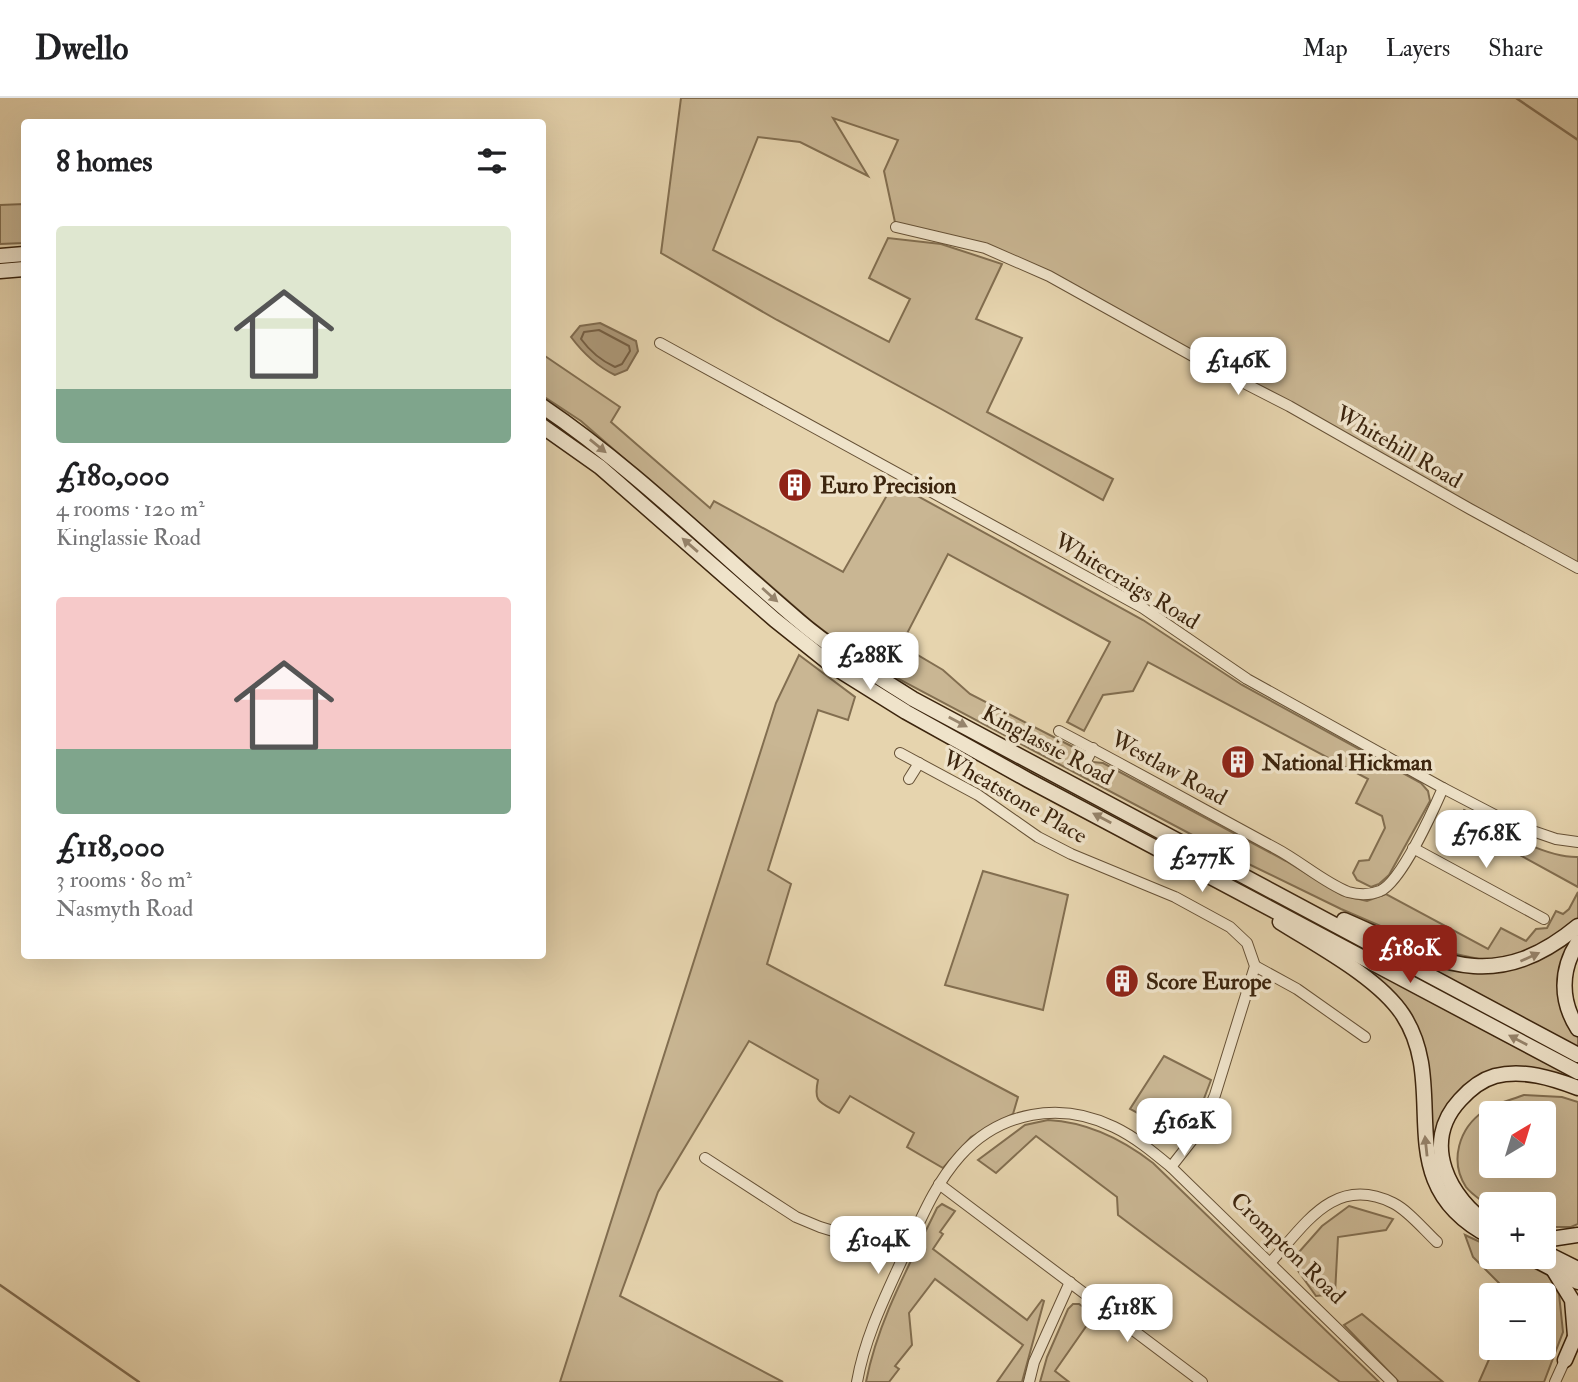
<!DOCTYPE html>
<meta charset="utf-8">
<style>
:root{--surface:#fff;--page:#f6f6f6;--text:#202124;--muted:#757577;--line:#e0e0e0;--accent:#8f2418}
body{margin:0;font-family:"IM FELL Double Pica",serif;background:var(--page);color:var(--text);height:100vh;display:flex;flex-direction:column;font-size:26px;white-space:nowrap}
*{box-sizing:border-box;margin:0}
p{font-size:23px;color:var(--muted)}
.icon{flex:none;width:38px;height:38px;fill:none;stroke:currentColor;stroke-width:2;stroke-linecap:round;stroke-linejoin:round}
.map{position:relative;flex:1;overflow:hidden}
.side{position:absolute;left:21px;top:21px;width:525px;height:840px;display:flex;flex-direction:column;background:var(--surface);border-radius:7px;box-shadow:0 7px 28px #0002}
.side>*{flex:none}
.needle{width:46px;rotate:38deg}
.buttons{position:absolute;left:1479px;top:1003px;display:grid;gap:14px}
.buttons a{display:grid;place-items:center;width:77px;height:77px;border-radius:7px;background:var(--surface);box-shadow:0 7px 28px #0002;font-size:35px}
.price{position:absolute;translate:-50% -60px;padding:0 16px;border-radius:14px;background:#fff;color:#222;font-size:23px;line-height:46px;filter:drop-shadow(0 2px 4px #0008)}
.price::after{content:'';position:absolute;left:50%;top:42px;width:21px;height:16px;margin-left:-10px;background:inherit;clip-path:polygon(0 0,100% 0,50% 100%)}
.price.on{background:var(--accent);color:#fff}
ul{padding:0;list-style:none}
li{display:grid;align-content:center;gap:14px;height:371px;padding:0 35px}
li span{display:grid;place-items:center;height:217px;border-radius:7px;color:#555}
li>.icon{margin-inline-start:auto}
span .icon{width:126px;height:126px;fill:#fffc;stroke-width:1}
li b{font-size:30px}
h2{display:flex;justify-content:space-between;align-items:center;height:84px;padding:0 35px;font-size:30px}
header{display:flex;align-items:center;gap:42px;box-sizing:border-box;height:98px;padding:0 35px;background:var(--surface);border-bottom:2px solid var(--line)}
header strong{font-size:33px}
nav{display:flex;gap:38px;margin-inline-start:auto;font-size:24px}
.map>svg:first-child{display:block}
.green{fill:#c9b693;stroke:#826e50;stroke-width:2;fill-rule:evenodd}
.water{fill:#ac9878;stroke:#7f6a4e;stroke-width:2}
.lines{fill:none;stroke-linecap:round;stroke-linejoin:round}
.shore{stroke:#745e43;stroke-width:2}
.stream{stroke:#7f6a4e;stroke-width:2.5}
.street-casing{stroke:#665136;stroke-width:12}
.secondary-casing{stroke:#3c250e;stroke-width:17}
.street{stroke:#efe3ca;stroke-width:10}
.secondary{stroke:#efe3ca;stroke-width:14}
.oneway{fill:#96846c}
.labels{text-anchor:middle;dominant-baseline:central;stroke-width:7;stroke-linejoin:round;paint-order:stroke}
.street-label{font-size:23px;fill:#3c250e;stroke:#efe3ca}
.poi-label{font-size:23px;font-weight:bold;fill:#3c250e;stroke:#efe3ca;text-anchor:start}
</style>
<header>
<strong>Dwello</strong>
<nav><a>Map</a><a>Layers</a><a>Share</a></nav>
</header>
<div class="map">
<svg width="1578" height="1284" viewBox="0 0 1578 1284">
<rect width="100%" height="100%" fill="#e6d4ae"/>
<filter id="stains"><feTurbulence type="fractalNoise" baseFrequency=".00286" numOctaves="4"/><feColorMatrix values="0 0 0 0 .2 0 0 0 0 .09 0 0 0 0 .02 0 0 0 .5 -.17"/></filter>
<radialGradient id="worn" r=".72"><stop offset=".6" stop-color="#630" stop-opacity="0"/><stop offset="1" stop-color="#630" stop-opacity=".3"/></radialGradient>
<!-- green -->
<g class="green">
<polygon points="681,0 1578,0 1578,470 1145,231 985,150 896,129 884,73 898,42 833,20 868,78 800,44 758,39 713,152 889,244 910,201 869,180 888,140 941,146 1002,166 976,221 1022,240 987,314 1113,381 1103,402 943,312 777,222 661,155"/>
<polygon points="24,106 24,145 0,146 0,107"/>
<polygon points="542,256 620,309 611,324 710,410 714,403 843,474 894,385 1143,522 1242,587 1421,685 1428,693 1430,703 1389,777 1379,786 1371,789 1357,782 1353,775 1359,763 1369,762 1385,730 1382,718 1356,705 1368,681 1148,564 1133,593 1103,597 1084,633 1067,624 1110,544 948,456 901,547 943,572 970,596 1079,652 1081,660 1077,670 1086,674 1093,664 1103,665 1286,763 1342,797 1367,803 1386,796 1488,851 1501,830 1526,843 1536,831 1547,830 1556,813 1563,816 1569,811 1578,794 1578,820 1548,842 1519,857 1484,862 1436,852 1341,811 1230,757 861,561 811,523 581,323 543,298"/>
<path d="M799,557L855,599L848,622L818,612L768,772L791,786L767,866L1018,999L1013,1016L971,1039L943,1070L907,1049L914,1035L850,998L839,1015C820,1004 813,1005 818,982L749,943L658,1094L620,1198L783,1284H560L776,605Z"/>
<path d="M1464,712C1495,729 1542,760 1578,759V789L1458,723Z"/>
<polygon points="983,773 1068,797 1043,912 945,887"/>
<polygon points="1578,833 1567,854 1574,933 1578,938 1578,953 1382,847 1453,871 1486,874"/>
<polygon points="1334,849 1578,980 1578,987 1523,971 1456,1000 1438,1080 1416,932"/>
<polygon points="1164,958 1211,982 1197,1019 1167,1031 1130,1011"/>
<path d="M1524,997L1562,999L1578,1004V1126L1571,1129H1544V1106H1491V1110C1483,1103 1472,1097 1466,1089C1449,1063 1459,1030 1484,1013C1496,1005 1511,1002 1524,997ZM1491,1015H1544V1068H1491Z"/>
<path d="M1048,1022C1087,1024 1122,1041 1153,1065L1379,1284H1340L1118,1117L1117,1099L1036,1038L996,1075L978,1062L1025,1027Z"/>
<path d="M942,1106L955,1113L940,1134L943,1136L933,1151L1027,1222L1042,1202L1044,1203L1022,1284H997L1023,1247L935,1181L909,1215L912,1247L895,1268L899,1271L889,1284H866C878,1222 910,1166 937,1110Z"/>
<polygon points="1349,1108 1393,1121 1386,1132 1338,1139 1335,1196 1316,1198 1291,1163 1322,1128"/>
<polygon points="1465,1137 1491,1149 1491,1158 1512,1159 1548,1177 1559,1196 1563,1234 1544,1284 1479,1284 1494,1250 1544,1250 1544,1197 1503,1197 1500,1186 1473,1159"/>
<polygon points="1073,1206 1079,1206 1094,1217 1055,1273 1069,1284 1040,1284 1047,1259 1068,1211"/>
<polygon points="1362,1216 1443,1284 1399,1284 1344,1227"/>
</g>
<!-- water -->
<path class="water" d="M600,225L636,243L638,253L627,272L615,277C596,268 583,255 571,239L580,228Z"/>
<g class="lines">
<!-- shore -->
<path class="shore" d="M599,232L629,248L630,253L622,266L615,269C602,263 589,252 581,241L584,234Z"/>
<!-- stream -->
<g class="stream">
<polyline points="1516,0 1578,42"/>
<polyline points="0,1187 139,1284"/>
</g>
<!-- street casing -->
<g class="street-casing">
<g id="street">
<polyline points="896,129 985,150 1049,178 1207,266 1289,308 1470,411 1578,470"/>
<polyline points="660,245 1143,510 1247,581 1443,690 1512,726 1556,741 1578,744"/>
<path d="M1059,633C1131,671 1203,711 1275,750C1300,763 1323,784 1348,794C1359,797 1370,797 1380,793C1401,784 1433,713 1443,690"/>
<polyline points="900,655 978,697 1038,739 1071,756 1175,799 1230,829 1247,845 1255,868 1215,997 1200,1032 1171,1069"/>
<polyline points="1082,671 1093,650"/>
<polyline points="909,681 919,665"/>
<polyline points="1413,750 1544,821"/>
<polyline points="1255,868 1297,891 1365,939"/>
<polyline points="705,1060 796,1119 820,1129 905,1155"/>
<polyline points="939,1086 1202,1284"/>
<path d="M1270,1165C1305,1127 1334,1076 1393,1105C1409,1113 1424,1132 1437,1144"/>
<path d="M857,1284C865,1238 886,1197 905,1155C921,1121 935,1086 960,1058C1000,1013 1061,1003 1114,1029C1135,1039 1153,1054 1171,1069L1392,1284"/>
<polyline points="1029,1284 1034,1264 1070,1184"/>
<polyline points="1555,1284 1565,1262"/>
</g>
</g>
<!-- secondary casing -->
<g class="secondary-casing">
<g id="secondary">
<polyline points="0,158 24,156"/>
<polyline points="0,173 24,171"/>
<path d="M542,308C635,371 714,451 799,523C834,553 874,576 913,601L1578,957"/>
<polyline points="542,328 600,369 775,522 834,569 906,614 1028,682 1578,974"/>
<path d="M1344,822C1434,861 1491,900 1578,828"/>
<path d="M1280,824C1318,848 1379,880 1403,917C1452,992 1385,1085 1491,1139"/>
<path d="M1578,844C1560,872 1560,903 1578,931"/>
<path d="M1491,1128C1449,1101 1420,1045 1460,1002C1469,992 1481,982 1495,978C1523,971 1552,980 1578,990"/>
<polyline points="1544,1142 1578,1137"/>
<polyline points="1544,1154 1578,1171"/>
<polyline points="1528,1158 1578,1184"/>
<polyline points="1553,1171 1572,1202 1575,1238"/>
<polyline points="1565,1262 1578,1232"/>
</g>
</g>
<!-- street -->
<use href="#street" class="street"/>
<!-- secondary -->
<use href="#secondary" class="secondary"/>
</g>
<!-- one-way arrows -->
<defs><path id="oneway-solid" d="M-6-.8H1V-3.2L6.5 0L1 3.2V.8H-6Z" transform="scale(1.75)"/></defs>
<g class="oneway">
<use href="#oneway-solid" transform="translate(598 348) rotate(39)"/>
<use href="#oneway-solid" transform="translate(690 447) rotate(-139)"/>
<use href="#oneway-solid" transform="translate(770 497) rotate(42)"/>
<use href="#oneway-solid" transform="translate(958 624) rotate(28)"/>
<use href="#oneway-solid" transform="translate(1102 720) rotate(-152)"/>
<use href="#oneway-solid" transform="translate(1530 859) rotate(-24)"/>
<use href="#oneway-solid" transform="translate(1518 942) rotate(-152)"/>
<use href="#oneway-solid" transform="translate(1426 1048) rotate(-96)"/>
</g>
<!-- icons -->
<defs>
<g id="building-disc" transform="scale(1.75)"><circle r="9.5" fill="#8f2418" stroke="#efe3ca"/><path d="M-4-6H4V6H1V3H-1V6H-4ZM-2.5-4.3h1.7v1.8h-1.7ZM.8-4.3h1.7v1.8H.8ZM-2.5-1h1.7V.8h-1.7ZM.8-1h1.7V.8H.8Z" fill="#fff"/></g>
</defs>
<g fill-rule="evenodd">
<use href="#building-disc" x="795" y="387"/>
<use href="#building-disc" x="1238" y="664"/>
<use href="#building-disc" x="1122" y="883"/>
</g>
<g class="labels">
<!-- street labels -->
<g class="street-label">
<text transform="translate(1399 349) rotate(30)">Whitehill Road</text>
<text transform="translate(1127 483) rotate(31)">Whitecraigs Road</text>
<text transform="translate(1048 647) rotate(28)">Kinglassie Road</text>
<text transform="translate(1169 670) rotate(29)">Westlaw Road</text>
<text transform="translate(1015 699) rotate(30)">Wheatstone Place</text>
<text transform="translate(1288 1150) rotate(44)">Crompton Road</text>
</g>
<!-- poi labels -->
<g class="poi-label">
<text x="820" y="387">Euro Precision</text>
<text x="1262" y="664">National Hickman</text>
<text x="1146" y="883">Score Europe</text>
</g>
</g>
<rect width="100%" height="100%" filter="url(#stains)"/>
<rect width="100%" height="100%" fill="url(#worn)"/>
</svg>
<div class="buttons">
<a><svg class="needle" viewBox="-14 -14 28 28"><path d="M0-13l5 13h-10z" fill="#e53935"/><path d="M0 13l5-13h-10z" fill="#757577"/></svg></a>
<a>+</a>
<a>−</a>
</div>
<b class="price" style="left:1238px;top:299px">£146K</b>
<b class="price" style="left:870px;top:594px">£288K</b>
<b class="price" style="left:1486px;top:772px">£76.8K</b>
<b class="price" style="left:1202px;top:796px">£277K</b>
<b class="price on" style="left:1410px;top:887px">£180K</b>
<b class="price" style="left:1184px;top:1060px">£162K</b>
<b class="price" style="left:878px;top:1178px">£104K</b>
<b class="price" style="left:1127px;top:1246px">£118K</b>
<section class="side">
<h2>8 homes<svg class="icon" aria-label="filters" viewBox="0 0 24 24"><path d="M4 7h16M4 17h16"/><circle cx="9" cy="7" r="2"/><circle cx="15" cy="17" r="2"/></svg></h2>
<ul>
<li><span style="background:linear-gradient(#dfe7d0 75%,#7fa58c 0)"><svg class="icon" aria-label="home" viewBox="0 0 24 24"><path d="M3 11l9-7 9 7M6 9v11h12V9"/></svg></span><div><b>£180,000</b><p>4 rooms · 120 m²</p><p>Kinglassie Road</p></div></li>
<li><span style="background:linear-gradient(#f6c9c9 70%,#7fa58c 0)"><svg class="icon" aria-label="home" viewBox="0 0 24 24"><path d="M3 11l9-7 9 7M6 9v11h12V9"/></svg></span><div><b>£118,000</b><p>3 rooms · 80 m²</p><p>Nasmyth Road</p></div></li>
</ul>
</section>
</div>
